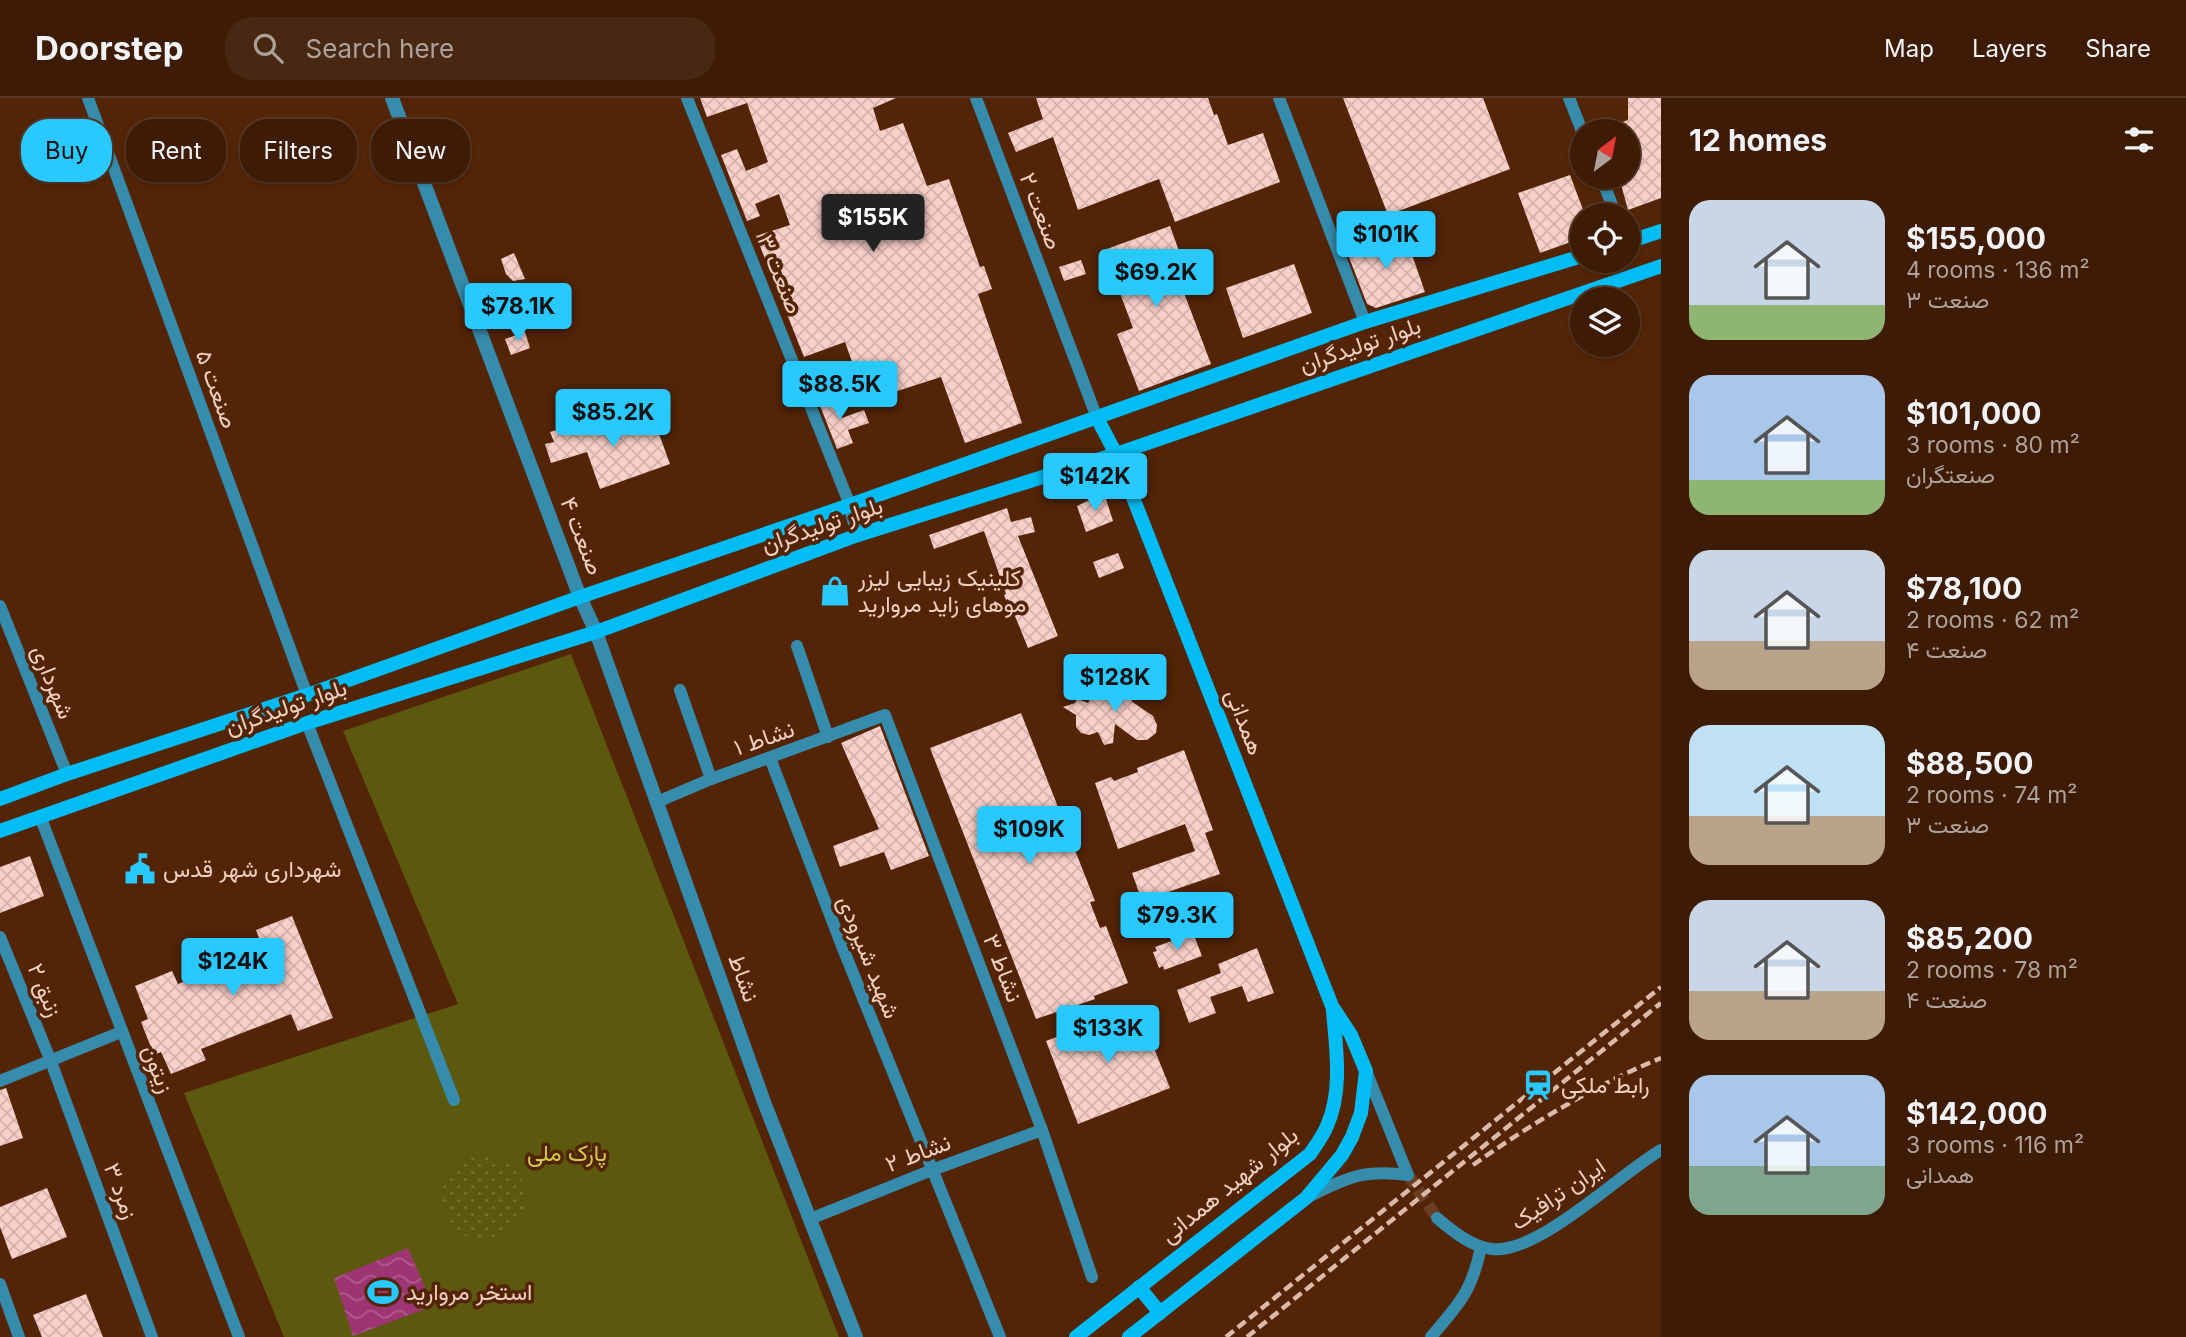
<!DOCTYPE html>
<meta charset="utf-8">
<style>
:root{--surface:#3e1b04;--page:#492813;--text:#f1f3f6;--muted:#ada19a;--line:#573926;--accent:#29c8ff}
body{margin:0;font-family:Inter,Vazirmatn,sans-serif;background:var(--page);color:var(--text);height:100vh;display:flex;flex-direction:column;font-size:26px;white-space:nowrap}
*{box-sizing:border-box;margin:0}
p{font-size:23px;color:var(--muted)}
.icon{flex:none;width:38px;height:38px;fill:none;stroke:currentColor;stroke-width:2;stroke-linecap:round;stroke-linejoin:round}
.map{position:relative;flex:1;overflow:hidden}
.details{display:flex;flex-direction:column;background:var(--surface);width:525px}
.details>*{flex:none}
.guide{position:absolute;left:21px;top:21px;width:665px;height:63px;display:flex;gap:14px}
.needle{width:46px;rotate:32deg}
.buttons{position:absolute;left:1570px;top:21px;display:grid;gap:14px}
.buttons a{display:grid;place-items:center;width:70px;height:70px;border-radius:50%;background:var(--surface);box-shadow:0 2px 5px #0004,0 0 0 2px var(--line);font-size:35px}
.price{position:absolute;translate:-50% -60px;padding:0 16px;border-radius:7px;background:var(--accent);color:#111;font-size:23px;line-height:46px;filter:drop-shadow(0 2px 4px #0008)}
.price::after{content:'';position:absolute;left:50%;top:42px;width:21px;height:16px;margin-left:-10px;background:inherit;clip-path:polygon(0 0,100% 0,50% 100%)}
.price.current{background:#222;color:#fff}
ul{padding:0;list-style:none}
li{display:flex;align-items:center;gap:21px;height:175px;padding:0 28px}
li span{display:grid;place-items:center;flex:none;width:196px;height:140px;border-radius:21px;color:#555}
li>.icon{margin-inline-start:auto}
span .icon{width:84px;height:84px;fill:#fffc;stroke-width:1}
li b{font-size:30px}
h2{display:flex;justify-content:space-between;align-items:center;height:84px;padding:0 28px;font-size:30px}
.pill{padding:0 24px;border-radius:28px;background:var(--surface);box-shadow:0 2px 5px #0004,0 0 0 2px var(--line);font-size:24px;line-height:63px}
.pill.current{background:var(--accent);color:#111}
header{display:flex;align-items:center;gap:42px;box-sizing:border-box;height:98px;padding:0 35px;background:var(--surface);border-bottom:2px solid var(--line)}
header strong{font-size:33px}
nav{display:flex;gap:38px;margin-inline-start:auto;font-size:24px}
.search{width:490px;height:63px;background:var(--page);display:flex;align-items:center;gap:18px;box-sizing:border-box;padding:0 24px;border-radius:28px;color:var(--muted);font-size:26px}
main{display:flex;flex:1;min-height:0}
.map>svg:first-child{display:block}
.green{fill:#5c590f}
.garden{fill:url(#garden-dots)}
.water{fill:url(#water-waves)}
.building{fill:url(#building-cross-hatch)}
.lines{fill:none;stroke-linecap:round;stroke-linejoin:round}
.minor-tunnel{stroke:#6a3e22;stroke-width:12;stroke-dasharray:12 6;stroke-linecap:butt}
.minor{stroke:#358cad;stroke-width:12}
.tertiary{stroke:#358cad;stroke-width:14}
.secondary{stroke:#01bdf3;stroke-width:14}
.rail{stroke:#dbbaa9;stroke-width:4.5;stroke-dasharray:10 5;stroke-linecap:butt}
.labels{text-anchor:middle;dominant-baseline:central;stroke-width:7;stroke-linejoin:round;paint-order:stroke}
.street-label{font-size:23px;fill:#eecfc0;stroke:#532406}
.poi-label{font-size:23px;fill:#eecfc0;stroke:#532406;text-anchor:start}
.park-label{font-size:23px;fill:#d0cd4f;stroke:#532406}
</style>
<header>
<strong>Doorstep</strong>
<div class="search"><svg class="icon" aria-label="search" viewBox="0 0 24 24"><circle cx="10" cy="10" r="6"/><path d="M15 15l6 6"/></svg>Search here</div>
<nav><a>Map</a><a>Layers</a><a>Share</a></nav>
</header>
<main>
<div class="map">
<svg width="1661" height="1239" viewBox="0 0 1661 1239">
<defs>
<pattern id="garden-dots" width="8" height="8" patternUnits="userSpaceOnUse" patternTransform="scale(1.75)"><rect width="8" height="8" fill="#5c590f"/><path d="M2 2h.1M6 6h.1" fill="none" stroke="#747030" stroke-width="1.8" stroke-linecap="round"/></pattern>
<pattern id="water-waves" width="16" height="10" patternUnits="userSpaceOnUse" patternTransform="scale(1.75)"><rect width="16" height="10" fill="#9d3573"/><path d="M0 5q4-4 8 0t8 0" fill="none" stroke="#b05b8b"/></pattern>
<pattern id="building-cross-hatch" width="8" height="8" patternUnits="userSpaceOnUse" patternTransform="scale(1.75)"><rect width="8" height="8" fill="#f9cfc9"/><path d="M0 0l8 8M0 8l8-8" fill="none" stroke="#d5b2ac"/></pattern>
</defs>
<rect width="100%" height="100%" fill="#532406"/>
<!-- green -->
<polygon class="green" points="571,556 839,1239 284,1239 184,995 458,906 343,633"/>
<!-- garden -->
<circle class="garden" cx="484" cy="1100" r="42"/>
<!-- water -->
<polygon class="water" points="408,1150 433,1208 353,1238 334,1180"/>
<!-- building -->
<g class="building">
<polygon points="700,0 896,0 873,10 880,33 903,25 927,88 949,81 980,169 984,168 992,191 978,196 1022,325 965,345 941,279 866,303 845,244 804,259 756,138 790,127 779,96 755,106 760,118 747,123 721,57 737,51 746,73 768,64 747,5 707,19"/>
<polygon points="1036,0 1208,0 1214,17 1217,16 1228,47 1263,35 1280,84 1175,124 1159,81 1078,112 1053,39 1016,54 1008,35 1043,21"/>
<polygon points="1343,0 1483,0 1510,71 1388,117"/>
<polygon points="1628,0 1661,0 1661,100 1628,112 1619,79 1628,79 1628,33 1600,32 1628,22"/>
<polygon points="1570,77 1585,117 1582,117 1582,140 1540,155 1518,95"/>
<polygon points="1170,128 1193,192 1184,195 1211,266 1139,293 1117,236 1133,230 1104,152"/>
<polygon points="1404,134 1425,194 1376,210 1367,206 1347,154"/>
<polygon points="514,155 525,181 513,183 506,176 501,161"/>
<polygon points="1081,162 1086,176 1064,183 1059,169"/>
<polygon points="1294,166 1312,215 1243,240 1226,190"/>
<polygon points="525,234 530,250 511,257 505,241"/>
<polygon points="833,295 842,320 864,312 869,325 848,332 853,345 837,351 817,300"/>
<polygon points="651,314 670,366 600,391 587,354 551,365 545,346 554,344 550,334 585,323 589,336"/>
<polygon points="1098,398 1106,401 1113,423 1086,434 1077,408"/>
<polygon points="1007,410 1011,424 1031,419 1035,434 1018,438 1058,538 1028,550 1008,501 1006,502 1004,497 1006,496 984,433 934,451 929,437"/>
<polygon points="1118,455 1124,470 1099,480 1093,464"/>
<polygon points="1140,579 1145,596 1131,603 1153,618 1157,627 1156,635 1147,642 1137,642 1115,626 1113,645 1104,647 1098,634 1089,637 1081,635 1076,629 1076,617 1063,609 1075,605 1077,601 1088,605 1092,598 1096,595 1109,598 1117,587"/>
<polygon points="1021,615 1095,803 1090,804 1100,830 1106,828 1128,885 1094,898 1095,901 1036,921 930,650"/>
<polygon points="880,628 929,758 891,772 884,754 840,769 833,748 879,731 841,645"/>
<polygon points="1184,652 1213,732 1205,735 1220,776 1142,803 1132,775 1195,753 1185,726 1118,751 1095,685 1111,679 1114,683 1138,674 1137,670"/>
<polygon points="30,758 44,798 0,815 0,769"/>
<polygon points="292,818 333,920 298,933 291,916 201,951 206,962 171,976 161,954 154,957 141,924 148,921 135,888 172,873 178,886 263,851 256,832"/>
<polygon points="1193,835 1202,858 1164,872 1163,868 1159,870 1153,854 1157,853 1155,849"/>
<polygon points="1257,850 1274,895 1248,904 1242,888 1210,899 1216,915 1189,925 1177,892 1221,875 1218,866"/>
<polygon points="1137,908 1170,990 1078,1026 1046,943"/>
<polygon points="6,990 23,1040 0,1048 0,992"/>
<polygon points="47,1090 67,1139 12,1161 0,1129 0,1109"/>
<polygon points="86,1196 103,1239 42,1239 33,1217"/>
</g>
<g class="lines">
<!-- minor-tunnel -->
<polyline class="minor-tunnel" points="1408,1077 1437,1120"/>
<!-- minor -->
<g class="minor">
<polyline points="88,0 307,597"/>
<polyline points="687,0 850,407"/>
<polyline points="976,0 1097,320"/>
<polyline points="1279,0 1365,224"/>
<polyline points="1569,0 1582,33"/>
<polyline points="1601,79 1616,117"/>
<polyline points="0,508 67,676"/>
<polyline points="797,548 828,639"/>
<polyline points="680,592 711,681"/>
<polyline points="307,625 454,1002"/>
<polyline points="770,660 844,853 1000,1239"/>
<polyline points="657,704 711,681 885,617 1042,1032 1092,1179"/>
<polyline points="40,718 239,1239"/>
<polyline points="0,839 50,961 152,1239"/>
<polyline points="0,983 121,934"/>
<path d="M1306,1100C1347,1080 1361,1071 1408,1077L1366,973"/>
<path d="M1437,1120C1453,1133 1471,1149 1492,1151C1539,1156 1618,1077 1661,1052"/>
<polyline points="810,1121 932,1072 1042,1032"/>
<polyline points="0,1186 19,1239"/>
<path d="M1431,1239C1460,1205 1472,1193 1481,1149"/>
</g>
<!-- tertiary -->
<g class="tertiary">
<polyline points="392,0 580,499 596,534 764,1004 856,1239"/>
<polyline points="850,407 858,437"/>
</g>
<!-- secondary -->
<g class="secondary">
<polyline points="1628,144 1661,133"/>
<polyline points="1097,320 1116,356 1332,908 1351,937 1366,973 1361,1015 1352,1039 1342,1057 1306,1100 1129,1239"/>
<polyline points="0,701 67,676 307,597 580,499 850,407 1365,224 1582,158"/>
<polyline points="0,733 307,625 596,534 858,437 1116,356 1661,168"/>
<polyline points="1139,1189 1160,1215"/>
<path d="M1076,1239L1310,1056C1316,1047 1323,1038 1327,1028C1343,992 1336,950 1333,913"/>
</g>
<!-- rail -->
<g class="rail">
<path d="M1473,1067C1531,1026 1595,987 1661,960"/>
<polyline points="1226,1239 1661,889"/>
<polyline points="1247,1239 1661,905"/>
</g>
</g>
<!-- icons -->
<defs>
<g id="shop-bare" transform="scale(2.415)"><path d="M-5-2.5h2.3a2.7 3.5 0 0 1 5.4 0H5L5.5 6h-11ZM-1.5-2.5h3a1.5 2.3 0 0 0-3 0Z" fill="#29c8ff" stroke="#532406" stroke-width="2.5" paint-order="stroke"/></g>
<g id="civic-bare" transform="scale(2.415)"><path d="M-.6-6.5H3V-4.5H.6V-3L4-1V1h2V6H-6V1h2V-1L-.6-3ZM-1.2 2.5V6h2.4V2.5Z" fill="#29c8ff" stroke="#532406" stroke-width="2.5" paint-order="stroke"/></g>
<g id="station-bare" transform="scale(2.415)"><path d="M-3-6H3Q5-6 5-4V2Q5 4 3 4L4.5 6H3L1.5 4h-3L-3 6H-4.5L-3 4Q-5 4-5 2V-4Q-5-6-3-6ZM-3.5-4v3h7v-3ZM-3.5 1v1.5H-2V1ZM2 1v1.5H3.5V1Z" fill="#29c8ff" stroke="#532406" stroke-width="2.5" paint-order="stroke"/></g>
<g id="stadium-bare" transform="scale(2.415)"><path d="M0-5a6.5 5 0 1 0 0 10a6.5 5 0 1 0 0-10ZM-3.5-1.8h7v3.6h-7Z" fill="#29c8ff" stroke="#532406" stroke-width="2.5" paint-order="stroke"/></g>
</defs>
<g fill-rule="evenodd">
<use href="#shop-bare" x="835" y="493"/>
<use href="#civic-bare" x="140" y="771"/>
<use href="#station-bare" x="1538" y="987"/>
<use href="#stadium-bare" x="383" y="1194"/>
</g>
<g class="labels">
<!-- street labels -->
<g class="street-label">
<text transform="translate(1041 113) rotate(69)">صنعت ۲</text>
<text transform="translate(780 176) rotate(68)">صنعت ۳</text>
<text transform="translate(1360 247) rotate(-19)">بلوار تولیدگران</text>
<text transform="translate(217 291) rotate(70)">صنعت ۵</text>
<text transform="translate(822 427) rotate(-19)">بلوار تولیدگران</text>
<text transform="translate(582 438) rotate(69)">صنعت ۴</text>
<text transform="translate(53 584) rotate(68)">شهرداری</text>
<text transform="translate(286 609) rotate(-19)">بلوار تولیدگران</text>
<text transform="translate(1245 624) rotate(69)">همدانی</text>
<text transform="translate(764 640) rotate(-19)">نشاط ۱</text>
<text transform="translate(869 859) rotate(68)">شهید شیرودی</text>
<text transform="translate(1003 870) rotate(69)">نشاط ۳</text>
<text transform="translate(744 880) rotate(70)">نشاط</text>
<text transform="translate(45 892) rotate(68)">زنبق ۲</text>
<text transform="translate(158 971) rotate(69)">زیتون</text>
<text transform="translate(918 1055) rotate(-21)">نشاط ۲</text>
<text transform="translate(1229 1087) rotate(-39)">بلوار شهید همدانی</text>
<text transform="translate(121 1093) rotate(70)">زمرد ۳</text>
<text transform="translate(1558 1096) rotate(-34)">ایران ترافیک</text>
</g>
<!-- poi labels -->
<g class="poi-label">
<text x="858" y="480">کلینیک زیبایی لیزر<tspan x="858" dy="26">موهای زاید مروارید</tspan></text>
<text x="163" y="771">شهرداری شهر قدس</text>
<text x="1561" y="987">رابط ملکی</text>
<text x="406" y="1194">استخر مروارید</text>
</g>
<!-- park labels -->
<g class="park-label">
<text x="567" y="1055">پارک ملی</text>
</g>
</g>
</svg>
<div class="buttons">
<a><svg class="needle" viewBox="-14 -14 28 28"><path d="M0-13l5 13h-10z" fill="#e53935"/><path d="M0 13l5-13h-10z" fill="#ada19a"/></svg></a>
<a><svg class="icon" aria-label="locate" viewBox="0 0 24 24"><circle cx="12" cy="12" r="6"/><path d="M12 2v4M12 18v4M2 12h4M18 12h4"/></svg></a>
<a><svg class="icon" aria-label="layers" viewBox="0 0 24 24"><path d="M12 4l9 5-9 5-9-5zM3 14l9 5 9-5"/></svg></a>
</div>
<b class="price current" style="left:873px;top:156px">$155K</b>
<b class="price" style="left:1386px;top:173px">$101K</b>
<b class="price" style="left:1156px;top:211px">$69.2K</b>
<b class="price" style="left:518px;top:245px">$78.1K</b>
<b class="price" style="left:840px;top:323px">$88.5K</b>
<b class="price" style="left:613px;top:351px">$85.2K</b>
<b class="price" style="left:1095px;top:415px">$142K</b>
<b class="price" style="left:1115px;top:616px">$128K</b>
<b class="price" style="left:1029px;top:768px">$109K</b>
<b class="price" style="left:1177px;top:854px">$79.3K</b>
<b class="price" style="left:233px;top:900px">$124K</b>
<b class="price" style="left:1108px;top:967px">$133K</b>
<div class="guide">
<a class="pill current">Buy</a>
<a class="pill">Rent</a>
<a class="pill">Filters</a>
<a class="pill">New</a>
</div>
</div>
<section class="details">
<h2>12 homes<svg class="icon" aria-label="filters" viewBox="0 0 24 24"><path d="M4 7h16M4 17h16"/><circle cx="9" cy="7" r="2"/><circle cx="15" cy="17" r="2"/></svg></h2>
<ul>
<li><span style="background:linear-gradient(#c9d6e8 75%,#8fb573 0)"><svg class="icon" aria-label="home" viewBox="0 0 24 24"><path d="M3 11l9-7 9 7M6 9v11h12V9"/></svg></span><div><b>$155,000</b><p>4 rooms · 136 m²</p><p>صنعت ۳</p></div></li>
<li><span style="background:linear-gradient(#a9c7e8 75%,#8fb573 0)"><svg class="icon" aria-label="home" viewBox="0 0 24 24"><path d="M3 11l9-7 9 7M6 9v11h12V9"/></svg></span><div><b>$101,000</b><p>3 rooms · 80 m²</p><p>صنعتگران</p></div></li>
<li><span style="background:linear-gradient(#c9d6e8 65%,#b9a48a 0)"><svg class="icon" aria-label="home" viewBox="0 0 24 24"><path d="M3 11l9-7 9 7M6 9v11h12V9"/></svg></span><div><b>$78,100</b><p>2 rooms · 62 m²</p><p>صنعت ۴</p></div></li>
<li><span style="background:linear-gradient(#bfe0f5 65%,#b9a48a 0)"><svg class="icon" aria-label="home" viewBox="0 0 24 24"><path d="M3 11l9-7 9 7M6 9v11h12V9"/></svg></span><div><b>$88,500</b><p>2 rooms · 74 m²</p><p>صنعت ۳</p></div></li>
<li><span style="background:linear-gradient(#c9d6e8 65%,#b9a48a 0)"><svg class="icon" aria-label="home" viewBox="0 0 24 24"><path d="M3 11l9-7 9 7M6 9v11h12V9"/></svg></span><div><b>$85,200</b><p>2 rooms · 78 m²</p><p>صنعت ۴</p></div></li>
<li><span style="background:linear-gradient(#a9c7e8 65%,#7fa58c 0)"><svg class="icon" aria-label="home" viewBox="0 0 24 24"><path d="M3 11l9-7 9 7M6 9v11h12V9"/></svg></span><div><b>$142,000</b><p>3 rooms · 116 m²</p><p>همدانی</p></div></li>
</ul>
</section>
</main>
